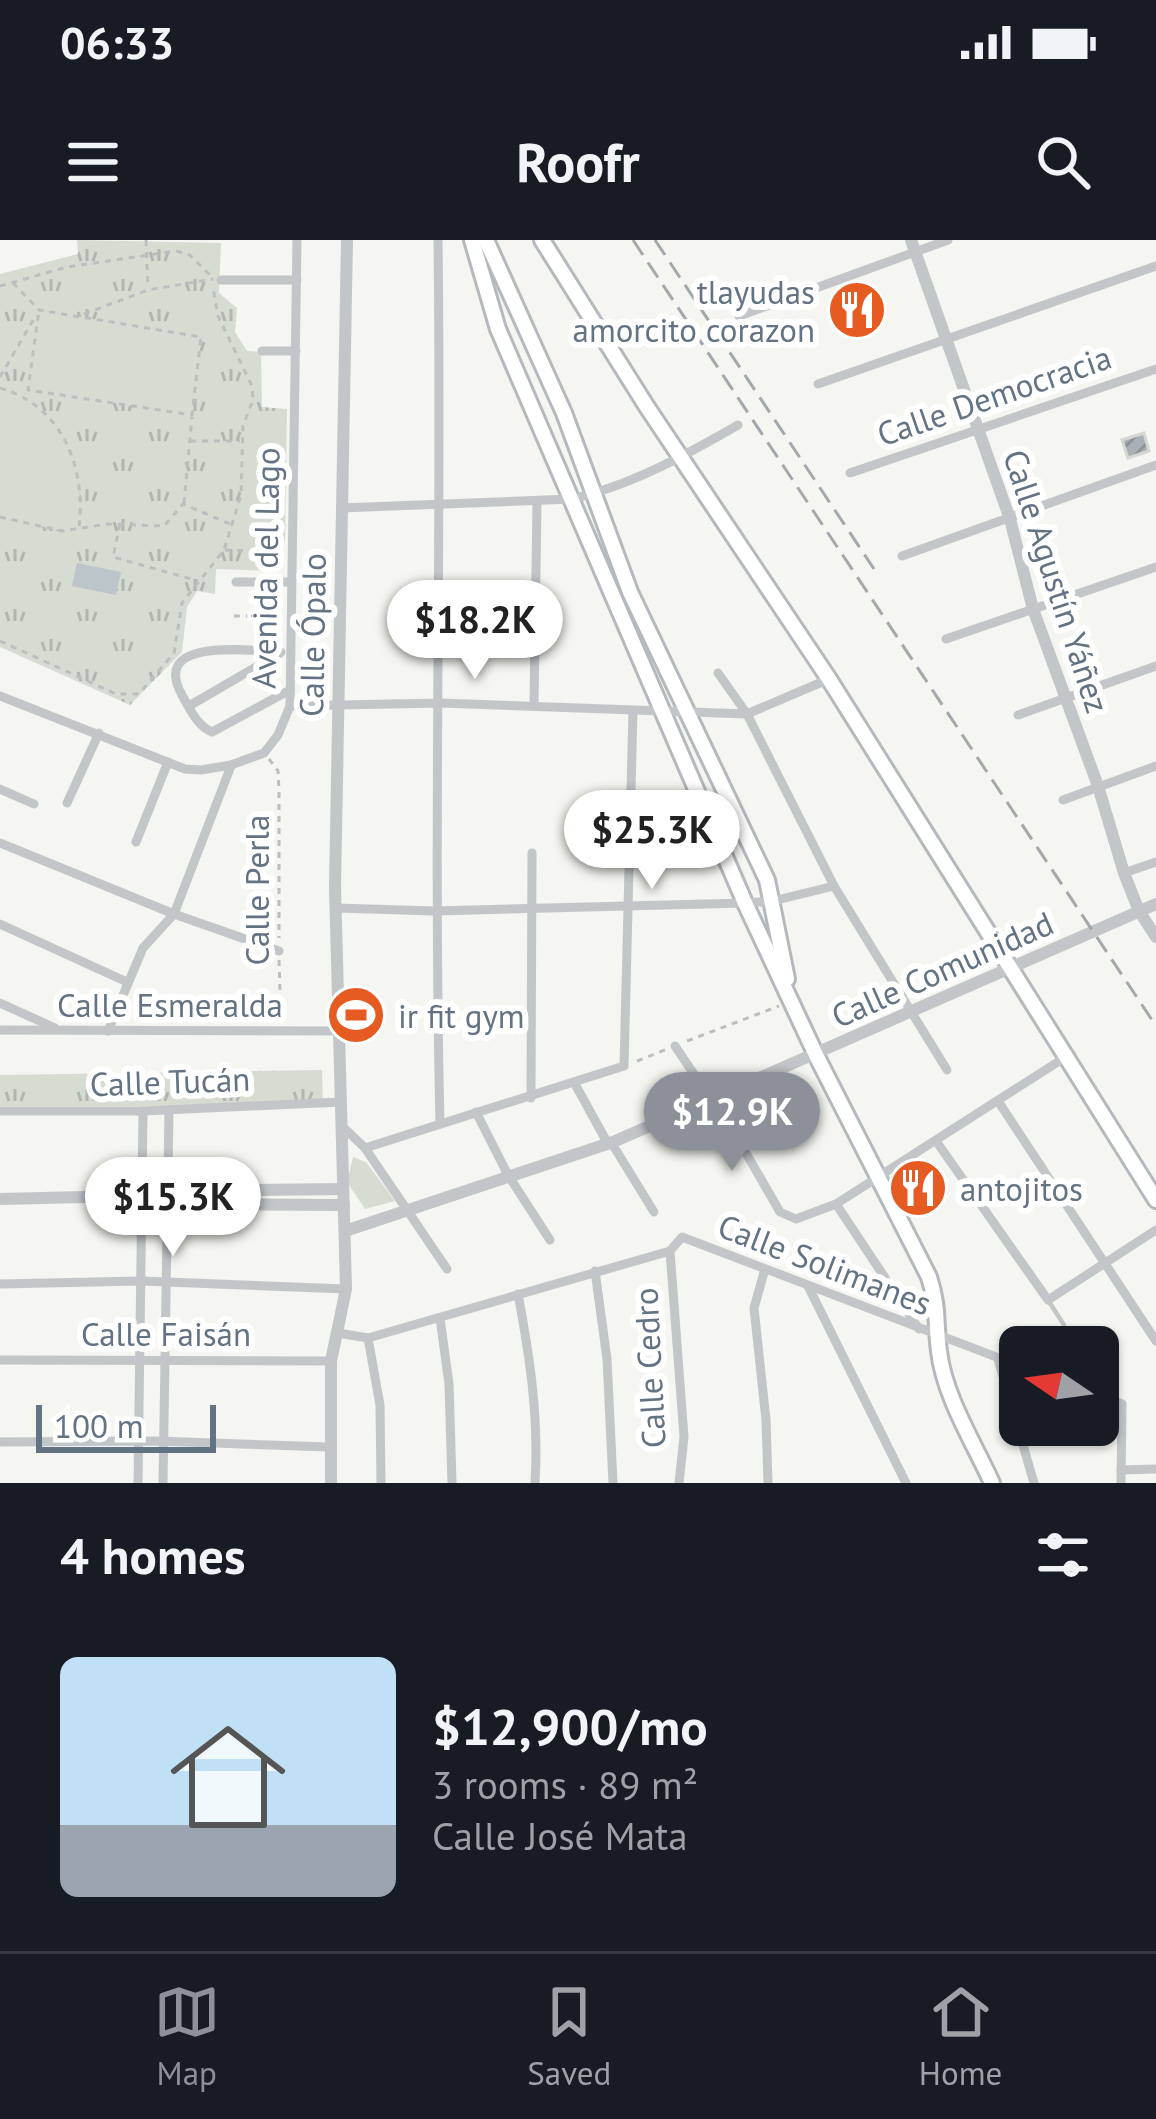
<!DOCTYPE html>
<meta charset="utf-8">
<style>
:root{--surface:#171b24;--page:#20242c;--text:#f1f3f6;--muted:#9ea1a6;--line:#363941;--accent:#8c9099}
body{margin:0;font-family:"PT Sans",sans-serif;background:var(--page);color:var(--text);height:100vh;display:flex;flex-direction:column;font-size:45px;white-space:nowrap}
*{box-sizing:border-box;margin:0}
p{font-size:39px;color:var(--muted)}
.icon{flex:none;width:66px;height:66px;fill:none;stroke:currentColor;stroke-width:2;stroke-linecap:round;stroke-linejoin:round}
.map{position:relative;height:1243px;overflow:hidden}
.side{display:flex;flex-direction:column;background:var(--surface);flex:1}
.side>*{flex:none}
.needle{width:78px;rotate:283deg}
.controls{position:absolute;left:999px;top:1086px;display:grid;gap:24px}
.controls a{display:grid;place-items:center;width:120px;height:120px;border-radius:18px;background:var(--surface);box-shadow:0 3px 9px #0004;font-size:60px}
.scale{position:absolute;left:36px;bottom:30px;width:180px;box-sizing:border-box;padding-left:12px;border:6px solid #647383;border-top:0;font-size:33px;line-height:42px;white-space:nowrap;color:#647383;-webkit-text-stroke:9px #fff;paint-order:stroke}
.price{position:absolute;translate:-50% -102px;padding:0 27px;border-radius:42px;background:#fff;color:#222;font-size:39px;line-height:78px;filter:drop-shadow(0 3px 6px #0008)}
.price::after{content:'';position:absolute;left:50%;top:72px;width:36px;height:27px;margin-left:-18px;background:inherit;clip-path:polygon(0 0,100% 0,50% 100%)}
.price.active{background:var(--accent);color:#fff}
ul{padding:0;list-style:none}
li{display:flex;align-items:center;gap:36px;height:300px;padding:0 60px}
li+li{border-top:3px solid var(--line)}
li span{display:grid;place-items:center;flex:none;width:336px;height:240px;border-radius:18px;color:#555}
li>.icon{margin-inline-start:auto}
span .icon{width:144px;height:144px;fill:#fffc;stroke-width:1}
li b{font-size:51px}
h2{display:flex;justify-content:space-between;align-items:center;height:144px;padding:0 60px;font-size:51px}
.status{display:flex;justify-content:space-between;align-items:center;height:84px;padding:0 60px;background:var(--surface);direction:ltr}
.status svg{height:33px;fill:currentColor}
header{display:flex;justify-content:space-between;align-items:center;height:156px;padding:0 60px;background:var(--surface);font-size:54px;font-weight:700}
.dock{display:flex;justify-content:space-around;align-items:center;height:168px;border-top:3px solid var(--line);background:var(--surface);font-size:33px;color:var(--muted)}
.dock a{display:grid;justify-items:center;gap:6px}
.dock .active{color:var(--accent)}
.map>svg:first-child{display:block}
.grass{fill:url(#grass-tufts)}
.garden{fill:#d6dcd2}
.water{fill:#bbc5ca}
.building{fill:url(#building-hatch);stroke:#d6d6d4;stroke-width:3}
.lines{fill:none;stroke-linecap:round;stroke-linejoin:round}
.secondary-casing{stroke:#b4b9be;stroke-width:20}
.path{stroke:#bcbec0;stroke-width:3;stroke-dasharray:6 6;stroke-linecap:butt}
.service{stroke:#c2c6c9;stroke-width:4.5}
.minor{stroke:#c2c6c9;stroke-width:9}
.tertiary{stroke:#c2c6c9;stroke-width:12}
.secondary{stroke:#fff;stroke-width:14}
.rail{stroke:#a3a8ae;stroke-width:3;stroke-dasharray:18 9;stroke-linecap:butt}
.labels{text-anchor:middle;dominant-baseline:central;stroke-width:12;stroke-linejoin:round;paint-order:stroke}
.poi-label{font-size:33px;fill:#647383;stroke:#fff;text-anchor:start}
.street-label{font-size:33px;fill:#647383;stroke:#fff}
</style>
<div class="status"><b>06:33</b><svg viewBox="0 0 49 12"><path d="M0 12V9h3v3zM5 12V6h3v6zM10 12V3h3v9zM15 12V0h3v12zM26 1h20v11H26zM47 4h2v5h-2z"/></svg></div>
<header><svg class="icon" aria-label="menu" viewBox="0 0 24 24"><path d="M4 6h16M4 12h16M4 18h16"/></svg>Roofr<svg class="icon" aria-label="search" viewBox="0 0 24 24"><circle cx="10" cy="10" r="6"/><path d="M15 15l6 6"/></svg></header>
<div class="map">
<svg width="1156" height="1243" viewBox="0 0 1156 1243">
<defs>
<pattern id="grass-tufts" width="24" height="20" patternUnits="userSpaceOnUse" patternTransform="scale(3)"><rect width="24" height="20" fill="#d6dcd2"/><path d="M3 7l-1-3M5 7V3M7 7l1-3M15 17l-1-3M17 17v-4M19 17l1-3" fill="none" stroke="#b1b7b0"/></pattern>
<pattern id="building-hatch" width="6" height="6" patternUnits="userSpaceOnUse" patternTransform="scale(3)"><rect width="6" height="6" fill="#a8b0b6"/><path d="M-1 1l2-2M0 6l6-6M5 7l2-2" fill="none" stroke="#8c9499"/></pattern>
</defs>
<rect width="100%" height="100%" fill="#f5f5f1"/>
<!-- grass -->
<g class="grass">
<polygon points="77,0 221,3 219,53 237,68 235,92 247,111 261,112 262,167 287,169 285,302 274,302 273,331 216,329 215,354 197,351 187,367 182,412 130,465 0,407 0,34 78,14"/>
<polygon points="322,830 323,866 0,866 0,835"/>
<polygon points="353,917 366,922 395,961 365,969 347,942"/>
</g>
<!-- garden -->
<g class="garden">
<polygon points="39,70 201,97 192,175 28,150"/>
<path d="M0,148C63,167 86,227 79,288L62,291L0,277Z"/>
<polygon points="251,181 283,181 282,235 250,235"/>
<polygon points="249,241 282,242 281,297 248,297"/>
</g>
<!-- water -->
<polygon class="water" points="77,323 121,332 116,355 72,346"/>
<!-- building -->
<polygon class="building" points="1144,193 1149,211 1128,218 1122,200"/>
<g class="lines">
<!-- secondary casing -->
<g class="secondary-casing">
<g id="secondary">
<path d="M472,0L498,89L745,663L816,815L929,1037C939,1068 935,1081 939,1111C944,1156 974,1203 992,1243"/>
<polyline points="486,0 564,173 630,352 767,640 787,739"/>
<polyline points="542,0 647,167 829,439 1156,960"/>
</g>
</g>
<!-- path -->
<g class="path">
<polyline points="146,0 148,48"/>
<polyline points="13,43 39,70 201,97 192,175 28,150 39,70"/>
<polyline points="0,46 67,27 176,11 190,15 212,37"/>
<polyline points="84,74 148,50 213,39"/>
<polyline points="0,137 35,77"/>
<path d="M0,148C62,166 86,226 79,287"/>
<polyline points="190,201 240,201"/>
<polyline points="184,263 192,177"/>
<polyline points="0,277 62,291 108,284 164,286 183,264 230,284"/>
<polyline points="120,284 113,317 198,341"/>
<polyline points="225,310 271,311"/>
<polyline points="234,376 280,376"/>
<polyline points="0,401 116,454 139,454 174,413 182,363 224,310 241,255 243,186 253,160 252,146 218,76 213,47"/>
<polyline points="269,519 278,531 279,550 279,698"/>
<polyline points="279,720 281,782"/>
<polyline points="687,801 779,766"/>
<polyline points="637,821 667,809"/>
<polyline points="1068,1093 1075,1107"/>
</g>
<!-- service -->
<polyline class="service" points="1048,1060 1064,1085"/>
<!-- minor -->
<g class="minor">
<path d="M438,0C442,295 433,589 440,884"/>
<polyline points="221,40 297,40"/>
<polyline points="739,76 948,0"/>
<polyline points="262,111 296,111"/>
<polyline points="818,144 1156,26"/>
<polyline points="850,233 1156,129"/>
<path d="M341,268L571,259C630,246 686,215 738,185"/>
<polyline points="902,316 1156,225"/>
<polyline points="236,342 291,342"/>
<polyline points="946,399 1156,327"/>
<path d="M281,412C252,411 149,396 182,455C190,469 197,486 212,492L290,450"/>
<polyline points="718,433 747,474 834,646 947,830"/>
<polyline points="0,456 185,529 201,530 231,525 264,513 278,495 290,466 297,0"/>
<polyline points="189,466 280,413"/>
<polyline points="290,466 441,463 747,474 829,439"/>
<polyline points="534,466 537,263"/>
<polyline points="1018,475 1156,426"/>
<polyline points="0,549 34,564"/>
<polyline points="1063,560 1156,526"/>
<polyline points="67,563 99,493"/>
<polyline points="136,602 168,522"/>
<polyline points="0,603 174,674 279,711"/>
<polyline points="1124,633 1156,622"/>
<polyline points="336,668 435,671 745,663 773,661 834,646"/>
<polyline points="0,684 127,742"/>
<polyline points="0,763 55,788"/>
<polyline points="0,790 339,791"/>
<polyline points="108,791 143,708 174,674 231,526"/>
<polyline points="675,806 712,861"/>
<polyline points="575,844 608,904"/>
<polyline points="531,858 532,613"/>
<polyline points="715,859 780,972 796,979 836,964 1064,818"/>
<polyline points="998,861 1156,1101"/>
<polyline points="0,871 143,871 341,862"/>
<polyline points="476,872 508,935 550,1000"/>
<polyline points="343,887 365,908 624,826 633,471"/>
<polyline points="936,901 1048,1060 1156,990"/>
<polyline points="611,902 654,972"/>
<polyline points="365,908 447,1029"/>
<polyline points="836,964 919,1089"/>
<polyline points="670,1011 684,1197 679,1243"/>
<polyline points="765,1029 754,1068 766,1180 768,1243"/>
<polyline points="595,1031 607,1119 613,1243"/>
<polyline points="0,1044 141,1041 346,1049"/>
<polyline points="808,1046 906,1243"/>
<path d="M518,1054C530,1118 539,1178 535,1243"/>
<polyline points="440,1078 449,1144 452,1243"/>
<polyline points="338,1093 368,1098 670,1011 682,997 1020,1126"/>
<polyline points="368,1098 380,1165 381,1243"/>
<polyline points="998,1119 1034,1243"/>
<polyline points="0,1120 331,1121"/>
<polyline points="1098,1155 1122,1164 1121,1243"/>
<polyline points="0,1202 157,1201 329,1207"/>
<polyline points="1121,1230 1156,1229"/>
<polyline points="138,1243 143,871"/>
<polyline points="163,1243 169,870"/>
</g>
<!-- tertiary -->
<g class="tertiary">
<polyline points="911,0 1010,279 1033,369 1098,546 1124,633 1139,671 1156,697"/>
<polyline points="126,957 142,964 344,965"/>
<polyline points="0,959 125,956 142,951 343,949"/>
<polyline points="345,991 613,902 1156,664"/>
<polyline points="331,1243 331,1121 346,1049 335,647 347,0"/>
</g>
<!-- secondary -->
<use href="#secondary" class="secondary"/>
<!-- rail -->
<g class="rail">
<polyline points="633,0 1156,786"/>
<polyline points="655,0 874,329"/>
</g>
</g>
<!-- icons -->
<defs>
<g id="restaurant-disc" transform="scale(3)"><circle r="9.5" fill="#e55b22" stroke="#fff"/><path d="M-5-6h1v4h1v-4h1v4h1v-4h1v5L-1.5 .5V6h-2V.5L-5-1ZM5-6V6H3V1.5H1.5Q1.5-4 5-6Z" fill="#fff"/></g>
<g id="stadium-disc" transform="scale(3)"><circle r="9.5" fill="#e55b22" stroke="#fff"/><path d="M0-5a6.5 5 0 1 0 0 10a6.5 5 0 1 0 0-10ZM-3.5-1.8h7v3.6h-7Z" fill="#fff"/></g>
</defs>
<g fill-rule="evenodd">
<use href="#restaurant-disc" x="857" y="70"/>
<use href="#stadium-disc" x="356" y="775"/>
<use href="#restaurant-disc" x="918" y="948"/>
</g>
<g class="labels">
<!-- poi labels -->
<g class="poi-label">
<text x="815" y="51" text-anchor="end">tlayudas<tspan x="815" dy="38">amorcito corazon</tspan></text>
<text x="398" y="775">ir fit gym</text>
<text x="960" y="948">antojitos</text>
</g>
<!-- street labels -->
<g class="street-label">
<text transform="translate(994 155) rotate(-19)">Calle Democracia</text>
<text transform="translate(265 328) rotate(-89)">Avenida del Lago</text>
<text transform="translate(1057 341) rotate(72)">Calle Agustín Yáñez</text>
<text transform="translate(312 395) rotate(-89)">Calle Ópalo</text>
<text transform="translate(256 650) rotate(-90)">Calle Perla</text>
<text transform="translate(942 729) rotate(-24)">Calle Comunidad</text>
<text x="170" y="764">Calle Esmeralda</text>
<text transform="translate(170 841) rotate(-2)">Calle Tucán</text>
<text transform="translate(825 1024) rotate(21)">Calle Solimanes</text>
<text x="166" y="1093">Calle Faisán</text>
<text transform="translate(649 1128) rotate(-93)">Calle Cedro</text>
</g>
</g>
</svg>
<div class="controls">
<a><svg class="needle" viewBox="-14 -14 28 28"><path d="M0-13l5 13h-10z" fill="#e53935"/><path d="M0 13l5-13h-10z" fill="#9ea1a6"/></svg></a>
</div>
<div class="scale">100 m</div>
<b class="price" style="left:475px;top:442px">$18.2K</b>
<b class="price" style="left:652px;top:652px">$25.3K</b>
<b class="price active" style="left:732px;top:934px">$12.9K</b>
<b class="price" style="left:173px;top:1019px">$15.3K</b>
</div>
<section class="side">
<h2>4 homes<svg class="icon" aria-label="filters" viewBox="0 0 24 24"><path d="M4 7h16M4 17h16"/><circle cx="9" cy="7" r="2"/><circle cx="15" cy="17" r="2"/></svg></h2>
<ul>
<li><span style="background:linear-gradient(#bfe0f5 70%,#9aa5b1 0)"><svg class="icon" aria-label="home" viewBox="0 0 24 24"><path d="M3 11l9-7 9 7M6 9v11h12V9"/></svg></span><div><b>$12,900/mo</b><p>3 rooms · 89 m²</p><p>Calle José Mata</p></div></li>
</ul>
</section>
<nav class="dock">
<a class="active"><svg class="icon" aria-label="map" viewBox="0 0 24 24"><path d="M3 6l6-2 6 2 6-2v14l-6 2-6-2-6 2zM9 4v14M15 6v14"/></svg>Map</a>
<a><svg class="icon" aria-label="saved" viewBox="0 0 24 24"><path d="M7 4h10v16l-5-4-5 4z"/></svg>Saved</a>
<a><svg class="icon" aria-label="home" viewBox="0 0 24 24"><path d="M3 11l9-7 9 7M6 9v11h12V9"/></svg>Home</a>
</nav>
